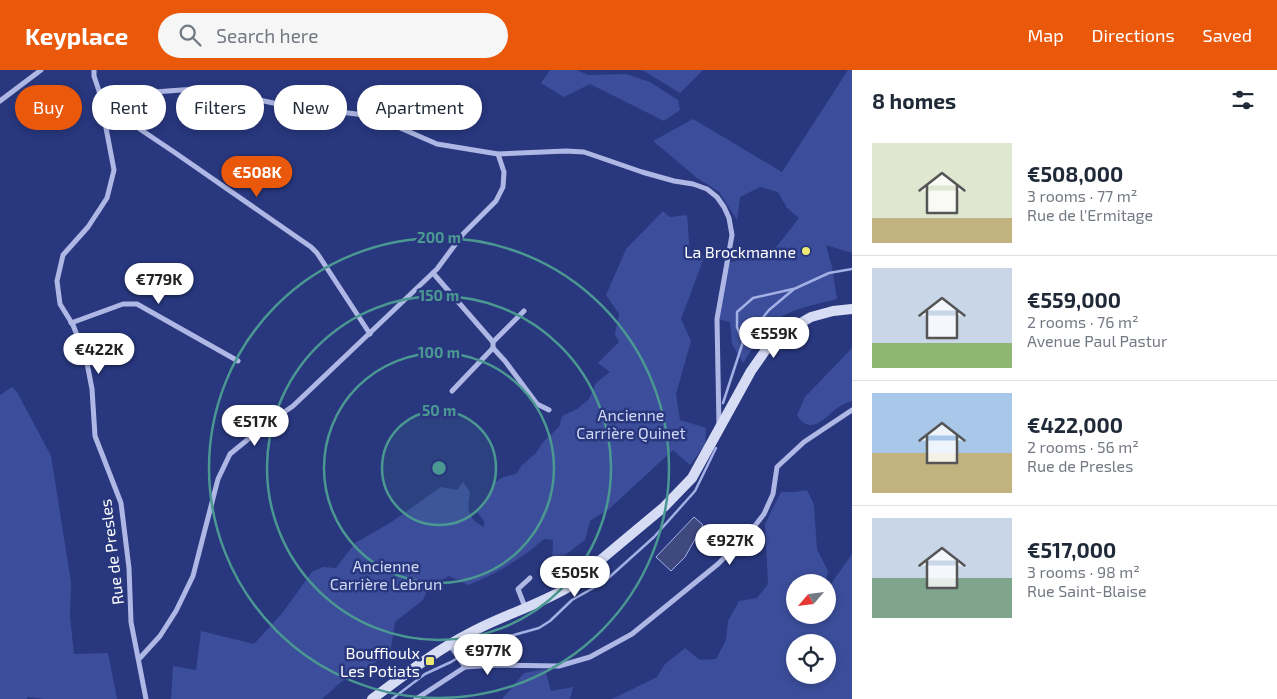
<!DOCTYPE html>
<meta charset="utf-8">
<style>
:root{--surface:#fff;--page:#f6f6f7;--text:#1f2937;--muted:#747a83;--line:#e0e1e3;--accent:#ea580c}
body{margin:0;font-family:"Exo 2",sans-serif;background:var(--page);color:var(--text);height:100vh;display:flex;flex-direction:column;font-size:19px;white-space:nowrap}
*{box-sizing:border-box;margin:0}
p{font-size:16px;color:var(--muted)}
.icon{flex:none;width:28px;height:28px;fill:none;stroke:currentColor;stroke-width:2;stroke-linecap:round;stroke-linejoin:round}
.map{position:relative;flex:1;overflow:hidden}
.details{display:flex;flex-direction:column;background:var(--surface);width:425px}
.details>*{flex:none}
.banner{position:absolute;left:15px;top:15px;width:475px;height:45px;display:flex;gap:10px}
.needle{width:32px;rotate:242deg}
.fabs{position:absolute;left:786px;top:504px;display:grid;gap:10px}
.fabs a{display:grid;place-items:center;width:50px;height:50px;border-radius:50%;background:var(--surface);box-shadow:0 2px 8px #0003;font-size:25px}
.price{position:absolute;translate:-50% -42px;padding:0 11px;border-radius:18px;background:#fff;color:#222;font-size:16px;line-height:32px;filter:drop-shadow(0 1px 2px #0008)}
.price::after{content:'';position:absolute;left:50%;top:30px;width:15px;height:11px;margin-left:-8px;background:inherit;clip-path:polygon(0 0,100% 0,50% 100%)}
.price.selected{background:var(--accent);color:#fff}
ul{padding:0;list-style:none}
li{display:flex;align-items:center;gap:15px;height:125px;padding:0 20px}
li+li{border-top:1px solid var(--line)}
li span{display:grid;place-items:center;flex:none;width:140px;height:100px;border-radius:0px;color:#555}
li>.icon{margin-inline-start:auto}
span .icon{width:60px;height:60px;fill:#fffc;stroke-width:1}
li b{font-size:21px}
h2{display:flex;justify-content:space-between;align-items:center;height:60px;padding:0 20px;font-size:21px}
.pill{padding:0 18px;border-radius:22px;background:var(--surface);box-shadow:0 2px 8px #0003;font-size:18px;line-height:45px}
.pill.selected{background:var(--accent);color:#fff}
header{display:flex;align-items:center;gap:30px;box-sizing:border-box;height:70px;padding:0 25px;background:var(--accent);color:#fff}
header strong{font-size:24px}
nav{display:flex;gap:28px;margin-inline-start:auto;font-size:18px}
.search{width:350px;height:45px;background:var(--page);display:flex;align-items:center;gap:12px;box-sizing:border-box;padding:0 18px;border-radius:28px;color:var(--muted);font-size:19px}
main{display:flex;flex:1;min-height:0}
.map>svg:first-child{display:block}
.green{fill:#3c4e9b;fill-rule:evenodd}
.water{fill:#3f497e;stroke:#a3b0e5}
.lines{fill:none;stroke-linecap:round;stroke-linejoin:round}
.stream{stroke:#a3b0e5;stroke-width:2.5}
.street{stroke:#afb8e5;stroke-width:5}
.secondary{stroke:#d7dcf5;stroke-width:10}
.ring{fill:none;stroke:#4b9892;stroke-width:2.5}
.poi-dot{fill:#ece975;stroke:#28377e;stroke-width:2}
.labels{text-anchor:middle;dominant-baseline:central;stroke-width:5;stroke-linejoin:round;paint-order:stroke}
.poi-label{font-size:16px;fill:#fff;stroke:#28377e;text-anchor:end}
.park-label{font-size:16px;fill:#d1d8f4;stroke:#28377e}
.street-label{font-size:16px;fill:#fff;stroke:#28377e}
.centre{fill:#4b9892;stroke:#28377e;stroke-width:2.5}
.ring-label{font-size:15px;text-anchor:middle;font-weight:bold;fill:#4b9892;stroke:#28377e;stroke-width:5;stroke-linejoin:round;paint-order:stroke}
</style>
<header>
<strong>Keyplace</strong>
<div class="search"><svg class="icon" aria-label="search" viewBox="0 0 24 24"><circle cx="10" cy="10" r="6"/><path d="M15 15l6 6"/></svg>Search here</div>
<nav><a>Map</a><a>Directions</a><a>Saved</a></nav>
</header>
<main>
<div class="map">
<svg width="852" height="629" viewBox="0 0 852 629">
<rect width="100%" height="100%" fill="#28377e"/>
<!-- green -->
<g class="green">
<polygon points="550,0 577,0 588,5 626,4 650,12 678,30 680,40 664,51 590,14 564,27 541,13"/>
<polygon points="638,0 703,0 680,23 644,1"/>
<path d="M848,0H852V183L826,175L832,197L837,229C818,234 789,239 774,252C762,263 752,279 743,293L732,274L730,252L717,249L728,193L774,180L799,148L787,138L778,122L760,117L740,127L737,150L719,122L697,108L653,71L693,49L782,102Z"/>
<path d="M663,141L670,147L687,145L690,184L705,185L681,249L691,271L676,324L680,350L706,358L705,375L690,395L673,380L609,439L590,451L585,470L552,495L553,470L544,469C521,489 497,504 468,515L449,506L428,518L423,530L395,552L390,584L341,612L322,629H171L173,596L196,600L201,561L254,574L283,542L312,502L323,497L336,498L355,473L390,453L441,417L457,420L463,412L470,422C467,440 467,448 484,457V451L477,442L484,436L493,414L503,407L516,404L522,395L536,383L543,372L559,357L562,346L577,339L589,329L596,313L610,302L598,293L619,272L615,264L619,244L606,225L626,179Z"/>
<path d="M852,278V331C848,332 844,334 840,336C827,344 812,369 797,345L805,327Z"/>
<polygon points="12,317 17,322 51,386 71,512 70,547 74,584 108,583 117,629 45,629 27,627 27,629 0,629 0,325"/>
<path d="M807,420L814,435L817,479L828,501L826,512H795V545H828V518L852,484V629H612L657,607L665,594L685,578L700,590L716,589L726,570L728,551L739,531L757,528L768,514L765,454L781,422H795ZM795,572H828V605H795Z"/>
<polygon points="545,599 551,621 573,617 570,629 502,629 524,603"/>
</g>
<!-- water -->
<polygon class="water" points="694,447 703,455 685,487 671,501 656,487"/>
<g class="lines">
<!-- stream -->
<g class="stream">
<polyline points="743,272 737,257 737,242 753,228 793,219"/>
<polyline points="723,333 743,272 769,240 794,219 829,203 852,199"/>
<polyline points="392,629 425,604 451,592 478,575 539,558 550,551 572,530 604,512 654,467 695,421 716,378"/>
</g>
<!-- street -->
<g class="street">
<polyline points="94,0 94,6 99,21 114,100 107,128 88,157 63,185 57,211 60,234 73,255 86,288 92,319 95,366 121,433 129,498 131,552 146,629"/>
<polyline points="100,26 195,19 222,22 278,34 364,45 382,50 437,74 498,84 566,81 584,82 642,102 674,111 693,114 707,119 717,127 724,137 729,148 732,165 717,249 719,356"/>
<polyline points="0,31 41,0"/>
<polyline points="101,33 174,82 311,177 317,183 370,264"/>
<polyline points="433,203 493,272 493,278"/>
<polyline points="71,253 123,234 137,234 238,291"/>
<polyline points="493,272 524,241"/>
<polyline points="493,278 505,291 537,334 549,340"/>
<polyline points="452,321 493,278"/>
<polyline points="525,537 518,519 530,508"/>
<polyline points="450,575 465,597"/>
<polyline points="139,589 160,566 176,541 193,506 218,409 230,384 263,357 293,336 437,199 463,164 496,131 503,117 504,102 498,84"/>
<polyline points="416,629 465,597 495,595 559,596 590,587 632,564 718,494 754,457 764,444 773,424 777,397 804,372 852,340"/>
</g>
<!-- secondary -->
<path class="secondary" d="M372,629C403,606 435,581 470,563C501,546 536,536 567,518L664,437L692,408L751,301L765,281L783,263L811,247L833,241L852,239"/>
</g>
<!-- distance rings -->
<circle cx="439" cy="398" r="57" fill="#4b9892" fill-opacity=".12"/>
<g class="ring">
<circle cx="439" cy="398" r="57"/>
<circle cx="439" cy="398" r="115"/>
<circle cx="439" cy="398" r="172"/>
<circle cx="439" cy="398" r="230"/>
</g>
<!-- markers -->
<g class="poi-dot">
<circle cx="806" cy="181" r="5"/>
<rect x="425" y="586" width="10" height="10" rx="2.5"/>
</g>
<g class="labels">
<!-- poi labels -->
<g class="poi-label">
<text x="796" y="181">La Brockmanne</text>
<text x="420" y="582">Bouffioulx<tspan x="420" dy="18">Les Potiats</tspan></text>
</g>
<!-- park labels -->
<g class="park-label">
<text x="631" y="344">Ancienne<tspan x="631" dy="18">Carrière Quinet</tspan></text>
<text x="386" y="495">Ancienne<tspan x="386" dy="18">Carrière Lebrun</tspan></text>
</g>
<!-- street labels -->
<g class="street-label">
<text transform="translate(111 482) rotate(-97)">Rue de Presles</text>
</g>
</g>
<circle cx="439" cy="398" r="8" class="centre"/>
<g class="ring-label">
<text x="439" y="173">200 m</text>
<text x="439" y="231">150 m</text>
<text x="439" y="288">100 m</text>
<text x="439" y="346">50 m</text>
</g>
</svg>
<div class="fabs">
<a><svg class="needle" viewBox="-14 -14 28 28"><path d="M0-13l5 13h-10z" fill="#e53935"/><path d="M0 13l5-13h-10z" fill="#747a83"/></svg></a>
<a><svg class="icon" aria-label="locate" viewBox="0 0 24 24"><circle cx="12" cy="12" r="6"/><path d="M12 2v4M12 18v4M2 12h4M18 12h4"/></svg></a>
</div>
<b class="price selected" style="left:257px;top:128px">€508K</b>
<b class="price" style="left:159px;top:235px">€779K</b>
<b class="price" style="left:774px;top:289px">€559K</b>
<b class="price" style="left:99px;top:305px">€422K</b>
<b class="price" style="left:255px;top:377px">€517K</b>
<b class="price" style="left:730px;top:496px">€927K</b>
<b class="price" style="left:575px;top:528px">€505K</b>
<b class="price" style="left:488px;top:606px">€977K</b>
<div class="banner">
<a class="pill selected">Buy</a>
<a class="pill">Rent</a>
<a class="pill">Filters</a>
<a class="pill">New</a>
<a class="pill">Apartment</a>
</div>
</div>
<section class="details">
<h2>8 homes<svg class="icon" aria-label="filters" viewBox="0 0 24 24"><path d="M4 7h16M4 17h16"/><circle cx="9" cy="7" r="2"/><circle cx="15" cy="17" r="2"/></svg></h2>
<ul>
<li><span style="background:linear-gradient(#dfe7d0 75%,#c2b280 0)"><svg class="icon" aria-label="home" viewBox="0 0 24 24"><path d="M3 11l9-7 9 7M6 9v11h12V9"/></svg></span><div><b>€508,000</b><p>3 rooms · 77 m²</p><p>Rue de l'Ermitage</p></div></li>
<li><span style="background:linear-gradient(#c9d6e8 75%,#8fb573 0)"><svg class="icon" aria-label="home" viewBox="0 0 24 24"><path d="M3 11l9-7 9 7M6 9v11h12V9"/></svg></span><div><b>€559,000</b><p>2 rooms · 76 m²</p><p>Avenue Paul Pastur</p></div></li>
<li><span style="background:linear-gradient(#a9c7e8 60%,#c2b280 0)"><svg class="icon" aria-label="home" viewBox="0 0 24 24"><path d="M3 11l9-7 9 7M6 9v11h12V9"/></svg></span><div><b>€422,000</b><p>2 rooms · 56 m²</p><p>Rue de Presles</p></div></li>
<li><span style="background:linear-gradient(#c9d6e8 60%,#7fa58c 0)"><svg class="icon" aria-label="home" viewBox="0 0 24 24"><path d="M3 11l9-7 9 7M6 9v11h12V9"/></svg></span><div><b>€517,000</b><p>3 rooms · 98 m²</p><p>Rue Saint-Blaise</p></div></li>
</ul>
</section>
</main>
